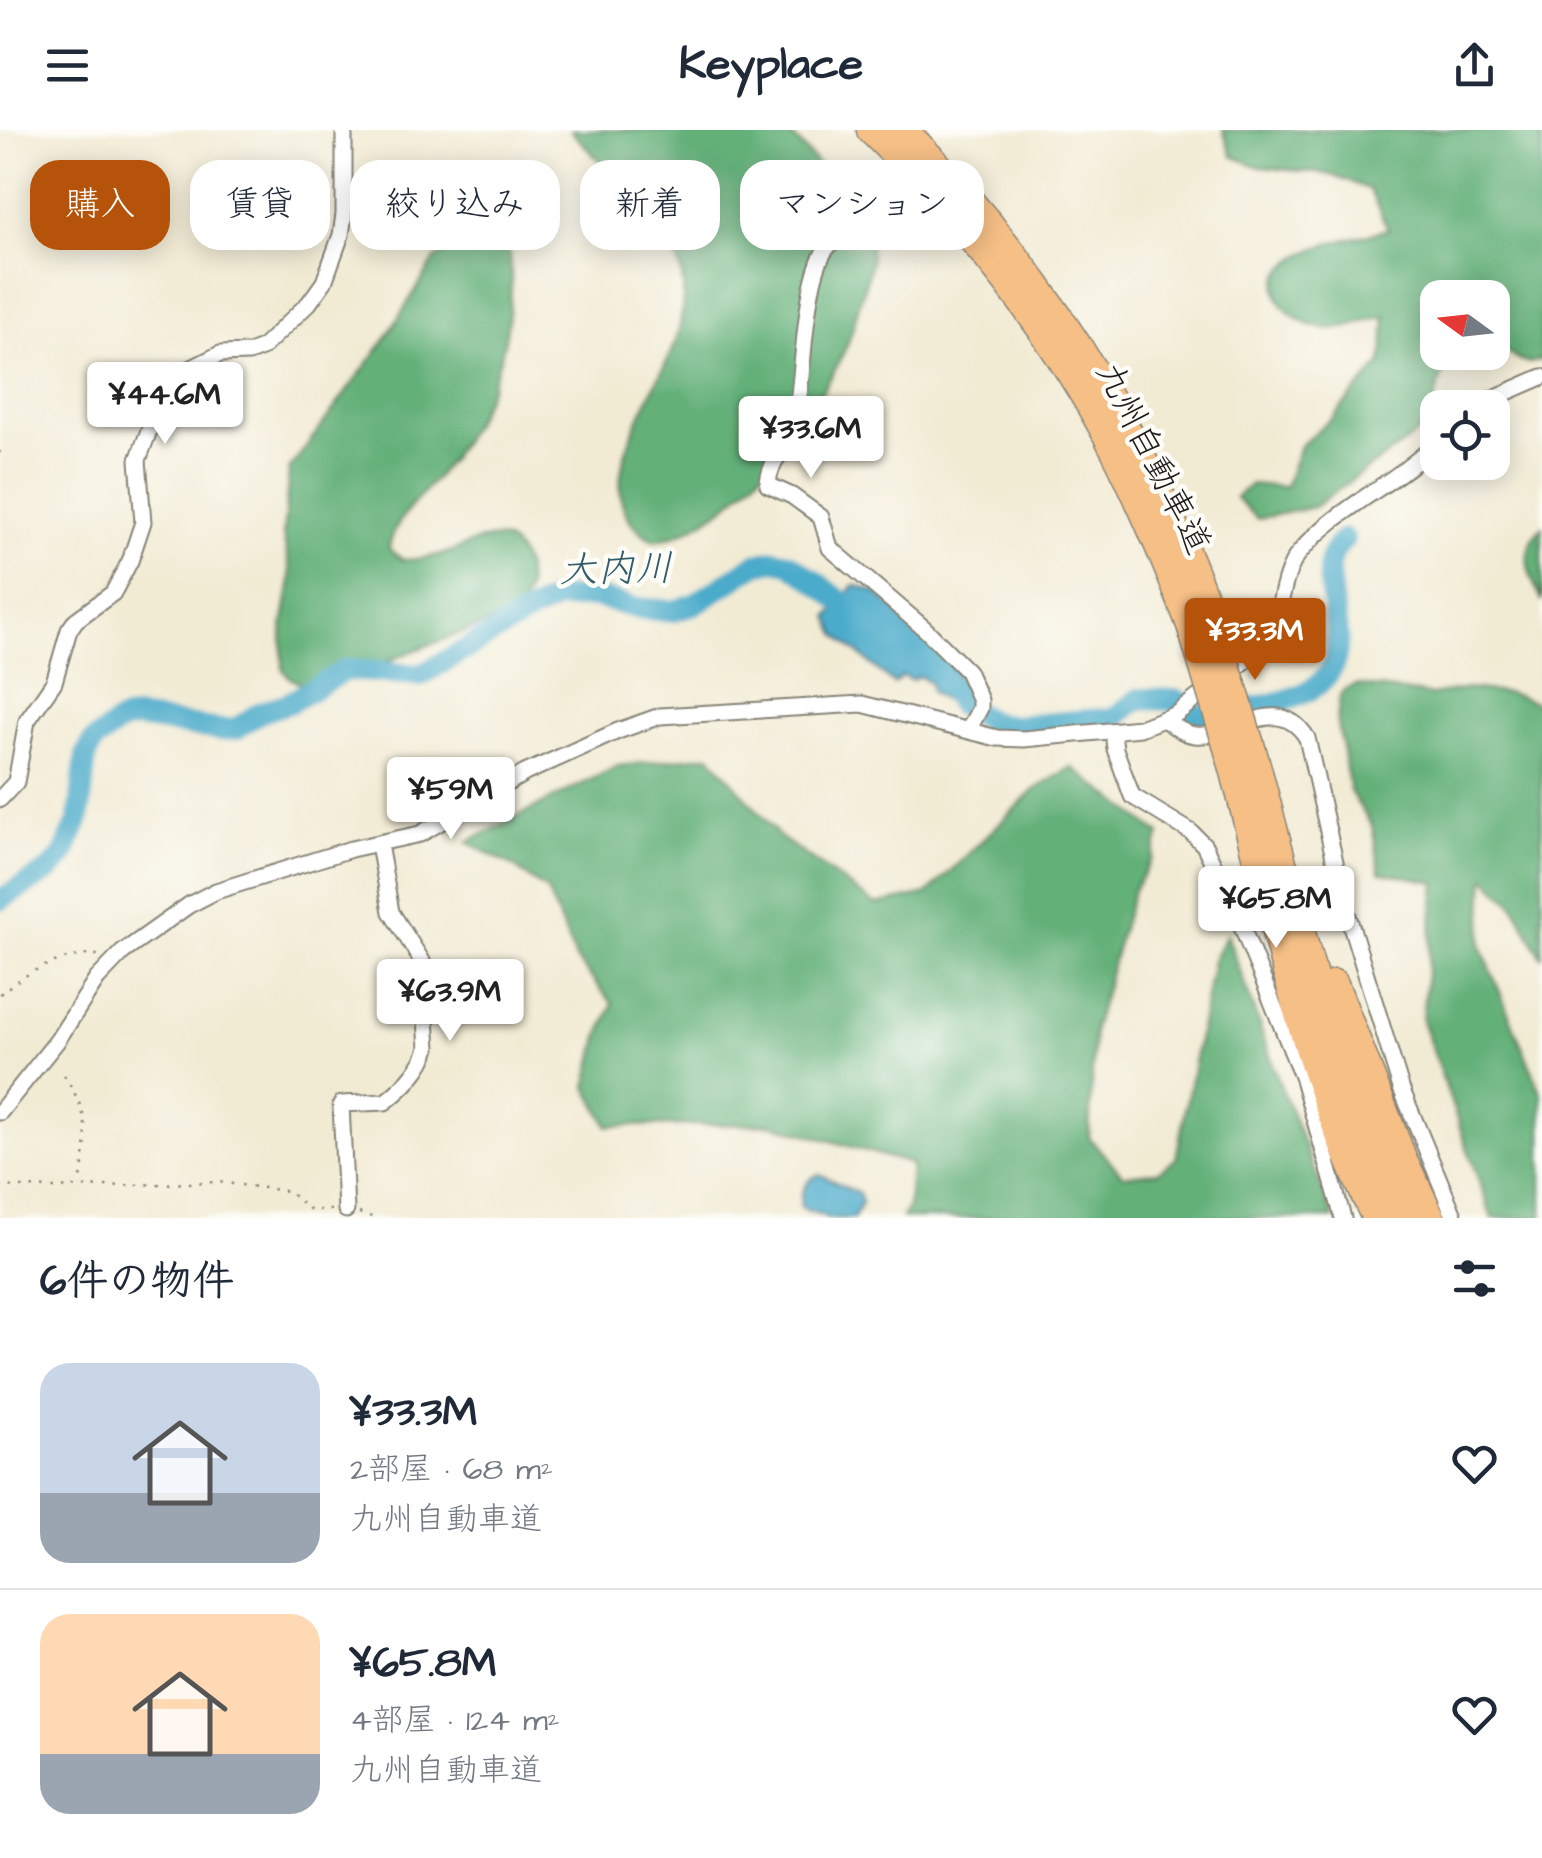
<!DOCTYPE html>
<html lang="ja">
<meta charset="utf-8">
<style>
:root{--surface:#fff;--page:#f2f2f3;--text:#1f2937;--muted:#747a83;--line:#e0e1e3;--accent:#b45309}
body{margin:0;font-family:"Architects Daughter","Klee One",sans-serif;background:var(--page);color:var(--text);height:100vh;display:flex;flex-direction:column;font-size:38px;white-space:nowrap}
*{box-sizing:border-box;margin:0}
p{font-size:32px;color:var(--muted)}
.icon{flex:none;width:55px;height:55px;fill:none;stroke:currentColor;stroke-width:2;stroke-linecap:round;stroke-linejoin:round}
.map{position:relative;height:1088px;overflow:hidden}
.panel{display:flex;flex-direction:column;background:var(--surface);flex:1}
.panel>*{flex:none}
.top-card{position:absolute;left:30px;top:30px;width:1000px;height:90px;display:flex;gap:20px}
.needle{width:65px;rotate:285deg}
.buttons{position:absolute;left:1420px;top:150px;display:grid;gap:20px}
.buttons a{display:grid;place-items:center;width:90px;height:90px;border-radius:20px;background:var(--surface);box-shadow:0 5px 25px #0003;font-size:50px}
.price{position:absolute;translate:-50% -85px;padding:0 22px;border-radius:10px;background:#fff;color:#222;font-size:32px;line-height:65px;filter:drop-shadow(0 2px 5px #0008)}
.price::after{content:'';position:absolute;left:50%;top:60px;width:30px;height:22px;margin-left:-15px;background:inherit;clip-path:polygon(0 0,100% 0,50% 100%)}
.price.on{background:var(--accent);color:#fff}
ul{padding:0;list-style:none}
li{display:flex;align-items:center;gap:30px;height:250px;padding:0 40px}
li+li{border-top:2px solid var(--line)}
li span{display:grid;place-items:center;flex:none;width:280px;height:200px;border-radius:30px;color:#555}
li>.icon{margin-inline-start:auto}
span .icon{width:120px;height:120px;fill:#fffc;stroke-width:1}
li b{font-size:42px}
h2{display:flex;justify-content:space-between;align-items:center;height:120px;padding:0 40px;font-size:42px}
.tag{padding:0 35px;border-radius:30px;background:var(--surface);box-shadow:0 5px 25px #0003;font-size:35px;line-height:90px}
.tag.on{background:var(--accent);color:#fff}
header{display:flex;justify-content:space-between;align-items:center;height:130px;padding:0 40px;background:var(--surface);font-size:45px;font-weight:700}
.map>svg:first-child{display:block}
.forest{fill:#64b079;stroke:#40664a;stroke-width:2.5}
.water{fill:#4cabca;stroke:#346473;stroke-width:2.5}
.lines{fill:none;stroke-linecap:round;stroke-linejoin:round}
.river{stroke:#4cabca;stroke-width:22}
.minor-casing{stroke:#878478;stroke-width:19}
.motorway-casing{stroke:#878478;stroke-width:31}
.path{stroke:#878478;stroke-width:2.5;stroke-dasharray:2.5 8;stroke-linecap:butt}
.minor{stroke:#fff;stroke-width:15}
.motorway{stroke:#f5bf86;stroke-width:28}
.motorway-bridge-casing{stroke:#878478;stroke-width:31;stroke-linecap:butt}
.motorway-bridge{stroke:#f5bf86;stroke-width:28}
.labels{text-anchor:middle;dominant-baseline:central;stroke-width:9;stroke-linejoin:round;paint-order:stroke}
.street-label{font-size:35px;fill:#1c1c1c;stroke:#fdfcf7}
.water-label{font-size:38px;font-style:italic;fill:#325c6a;stroke:#fdfcf7}
</style>
<header><svg class="icon" aria-label="menu" viewBox="0 0 24 24"><path d="M4 6h16M4 12h16M4 18h16"/></svg>Keyplace<svg class="icon" aria-label="share" viewBox="0 0 24 24"><path d="M12 15V3M7 8l5-5 5 5M5 13v7h14v-7"/></svg></header>
<div class="map">
<svg width="1542" height="1088" viewBox="0 0 1542 1088">
<rect width="100%" height="100%" fill="#fdfcf7"/>
<filter id="ink" filterUnits="userSpaceOnUse"><feTurbulence type="fractalNoise" baseFrequency=".01" numOctaves="2"/><feDisplacementMap in="SourceGraphic" scale="20" xChannelSelector="R" yChannelSelector="G"/><feConvolveMatrix kernelMatrix="1 2 1 2 8 2 1 2 1" color-interpolation-filters="sRGB"/></filter>
<filter id="wash" filterUnits="userSpaceOnUse"><feTurbulence type="fractalNoise" baseFrequency=".0048" numOctaves="4" result="noise"/><feDisplacementMap in="SourceGraphic" scale="40" xChannelSelector="R" yChannelSelector="G"/><feGaussianBlur stdDeviation="2.25" result="paint"/><feColorMatrix in="noise" values="0 0 0 0 0 0 0 0 0 0 0 0 0 0 0 0 0 1.4 0 .05"/><feComposite in="paint" operator="in"/></filter>
<g filter="url(#wash)">
<rect width="100%" height="100%" fill="#f2ebd4"/>
<!-- forest -->
<g class="forest">
<path d="M570,0H787C813,30 870,85 871,126C871,140 864,157 860,171C856,185 853,201 847,215C815,286 735,396 655,411C575,371 655,266 675,213C682,193 687,159 680,137C669,100 598,30 570,0Z"/>
<path d="M1223,0H1542V229C1522,241 1506,221 1493,207L1492,168H1438V222L1453,223L1439,254L1428,296L1314,377L1257,389L1235,368L1251,354L1285,357L1300,316L1331,289L1382,233L1386,187C1367,189 1346,201 1326,199C1286,193 1253,155 1298,127C1324,111 1360,108 1388,99L1369,59L1328,44L1259,37L1232,26Z"/>
<path d="M480,111L497,114L510,123C517,208 490,279 439,344C422,366 392,391 389,419L403,430C416,430 430,427 442,424C476,414 510,388 526,439C531,457 525,470 515,483L400,526L325,559L307,557L290,548L283,540L282,503L290,456V439L283,405L289,340L384,211L436,128L456,116Z"/>
<path d="M1542,397V471C1528,442 1518,423 1542,397Z"/>
<polygon points="1356,555 1431,565 1467,559 1508,563 1534,571 1542,578 1542,828 1513,773 1485,747 1481,816 1542,965 1542,1088 1492,1088 1422,890 1436,752 1380,742 1372,696 1350,661 1337,590 1340,566 1344,560"/>
<polygon points="710,625 780,707 876,775 927,764 1034,660 1072,637 1160,704 1153,728 1133,760 1094,898 1089,1008 1123,1045 1157,1042 1176,1029 1213,830 1227,804 1281,957 1334,1088 901,1088 908,1078 911,1034 772,994 608,996 587,957 599,907 613,874 576,829 547,761 514,737 467,712 618,636"/>
</g>
<!-- water -->
<g class="water">
<polygon points="854,455 875,461 949,527 959,548 974,565 963,572 958,581 931,561 931,554 919,546 911,550 902,546 894,554 837,505 829,487"/>
<path d="M820,1044L859,1064L862,1072L854,1088H829L801,1078C798,1064 807,1048 820,1044Z"/>
</g>
<g class="lines">
<!-- river -->
<g class="river">
<path d="M945,551L959,574L991,592L1014,596L1114,588L1138,569L1178,570C1196,589 1208,588 1232,582C1254,577 1279,574 1300,565C1363,538 1327,483 1329,436C1330,425 1337,417 1344,409"/>
<polyline points="0,770 50,740 63,726 79,689 86,625 93,612 121,591 136,588 220,600 236,599 259,583 291,572 345,540 421,545 535,479 557,469 595,467 636,478 674,481 695,474 756,434 774,430 789,433 811,448 864,489"/>
</g>
</g>
</g>
<g filter="url(#ink)">
<g class="lines">
<!-- minor casing -->
<g class="minor-casing">
<g id="minor">
<path d="M886,54C874,104 849,88 826,119C803,151 804,251 795,293C790,317 769,328 768,355L792,366L821,387L830,418L925,499L967,541L980,570V578L969,599"/>
<polyline points="1471,278 1542,247"/>
<path d="M1166,591C1174,596 1184,604 1195,605C1234,609 1277,560 1307,608L1345,776L1401,958L1455,1088"/>
<polyline points="1113,601 1115,619 1132,666 1191,702 1204,715 1231,770 1303,949 1343,1088"/>
<polyline points="0,669 16,652 27,591 54,552 69,500 76,490 113,463 130,431 143,392 138,330 168,250 220,224 249,223 262,218 309,173 324,152 341,105 344,84 344,0"/>
<path d="M0,982L57,911L97,849L123,822L189,775L216,761L351,719L420,704L525,643L618,601L660,586L862,574L997,608L1024,609L1140,598L1176,584L1266,515C1283,486 1279,447 1300,422C1334,380 1400,351 1438,311"/>
<path d="M346,1080L341,974L385,972C402,959 422,939 428,918L422,831L391,782L379,714"/>
</g>
</g>
<!-- motorway casing -->
<g class="motorway-casing">
<g id="motorway">
<path d="M871,0C967,94 1053,200 1115,320C1144,377 1168,436 1191,495"/>
<path d="M903,0C1043,138 1144,305 1212,489"/>
<path d="M1255,631C1296,780 1333,950 1402,1088"/>
<path d="M1234,638C1273,789 1307,947 1376,1088"/>
<polyline points="1334,854 1403,1030 1431,1088"/>
</g>
</g>
<!-- path -->
<g class="path">
<polyline points="0,322 1,322"/>
<path d="M0,864C26,842 63,823 98,825"/>
<path d="M64,945C93,991 87,1005 80,1056"/>
<polyline points="0,1056 52,1058 218,1052 287,1061 311,1080 331,1080"/>
<polyline points="359,1083 375,1088"/>
</g>
<!-- minor -->
<use href="#minor" class="minor"/>
<!-- motorway -->
<use href="#motorway" class="motorway"/>
<!-- motorway-bridge casing -->
<g class="motorway-bridge-casing">
<g id="motorway-bridge">
<polyline points="1212,489 1255,631"/>
<polyline points="1191,495 1234,638"/>
</g>
</g>
<!-- motorway-bridge -->
<use href="#motorway-bridge" class="motorway-bridge"/>
</g>
</g>
<g class="labels">
<!-- street labels -->
<g class="street-label">
<text transform="translate(1153 328) rotate(63)">九州自動車道</text>
</g>
<!-- water labels -->
<g class="water-label">
<text transform="translate(616 440) rotate(-1)">大内川</text>
</g>
</g>
</svg>
<div class="buttons">
<a><svg class="needle" viewBox="-14 -14 28 28"><path d="M0-13l5 13h-10z" fill="#e53935"/><path d="M0 13l5-13h-10z" fill="#747a83"/></svg></a>
<a><svg class="icon" aria-label="locate" viewBox="0 0 24 24"><circle cx="12" cy="12" r="6"/><path d="M12 2v4M12 18v4M2 12h4M18 12h4"/></svg></a>
</div>
<b class="price" style="left:165px;top:317px">¥44.6M</b>
<b class="price" style="left:811px;top:351px">¥33.6M</b>
<b class="price on" style="left:1255px;top:553px">¥33.3M</b>
<b class="price" style="left:451px;top:712px">¥59M</b>
<b class="price" style="left:1276px;top:821px">¥65.8M</b>
<b class="price" style="left:450px;top:914px">¥63.9M</b>
<div class="top-card">
<a class="tag on">購入</a>
<a class="tag">賃貸</a>
<a class="tag">絞り込み</a>
<a class="tag">新着</a>
<a class="tag">マンション</a>
</div>
</div>
<section class="panel">
<h2>6件の物件<svg class="icon" aria-label="filters" viewBox="0 0 24 24"><path d="M4 7h16M4 17h16"/><circle cx="9" cy="7" r="2"/><circle cx="15" cy="17" r="2"/></svg></h2>
<ul>
<li><span style="background:linear-gradient(#c9d6e8 65%,#9aa5b1 0)"><svg class="icon" aria-label="home" viewBox="0 0 24 24"><path d="M3 11l9-7 9 7M6 9v11h12V9"/></svg></span><div><b>¥33.3M</b><p>2部屋 · 68 m²</p><p>九州自動車道</p></div><svg class="icon" aria-label="heart" viewBox="0 0 24 24"><path d="M12 20l-8-8c-3-5 5-10 8-4 3-6 11-1 8 4z"/></svg></li>
<li><span style="background:linear-gradient(#ffd9b3 70%,#9aa5b1 0)"><svg class="icon" aria-label="home" viewBox="0 0 24 24"><path d="M3 11l9-7 9 7M6 9v11h12V9"/></svg></span><div><b>¥65.8M</b><p>4部屋 · 124 m²</p><p>九州自動車道</p></div><svg class="icon" aria-label="heart" viewBox="0 0 24 24"><path d="M12 20l-8-8c-3-5 5-10 8-4 3-6 11-1 8 4z"/></svg></li>
</ul>
</section>
